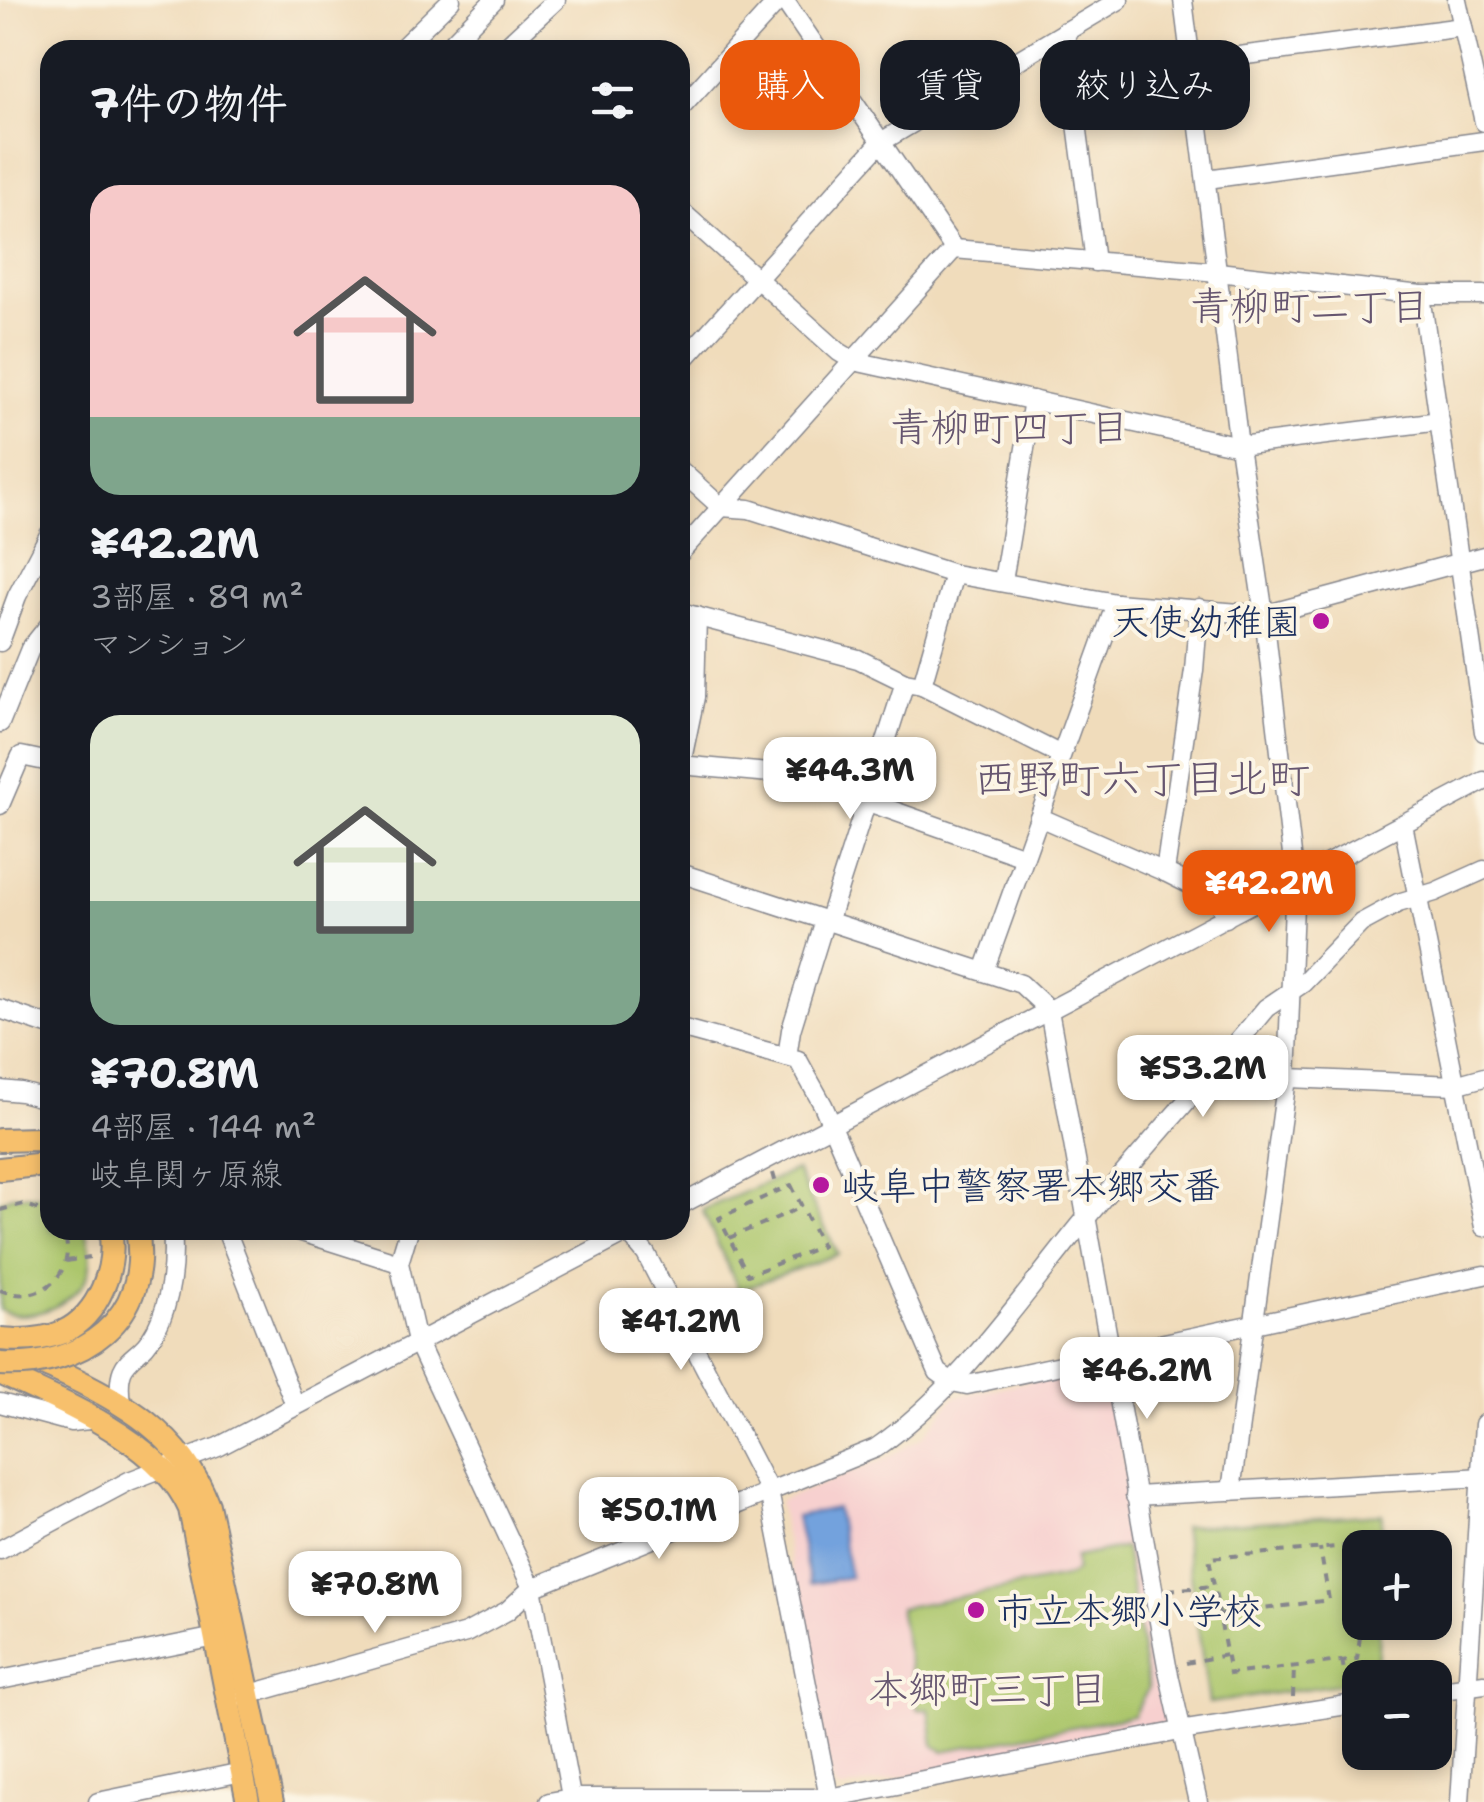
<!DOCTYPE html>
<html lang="ja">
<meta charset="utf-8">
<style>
:root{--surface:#171b24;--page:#242831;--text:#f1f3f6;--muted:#9ea1a6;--accent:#ea580c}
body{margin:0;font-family:"Shantell Sans","Klee One",sans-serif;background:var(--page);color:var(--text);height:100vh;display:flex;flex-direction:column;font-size:38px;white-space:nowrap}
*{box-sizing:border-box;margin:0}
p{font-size:32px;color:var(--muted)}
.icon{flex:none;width:55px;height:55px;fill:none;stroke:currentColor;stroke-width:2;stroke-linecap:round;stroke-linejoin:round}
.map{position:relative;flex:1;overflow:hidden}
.panel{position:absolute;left:40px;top:40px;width:650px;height:1200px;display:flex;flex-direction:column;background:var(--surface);border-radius:30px;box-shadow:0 5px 15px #0003}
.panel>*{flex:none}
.banner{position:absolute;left:720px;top:40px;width:612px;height:90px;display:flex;gap:20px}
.tools{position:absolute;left:1342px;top:1530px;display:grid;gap:20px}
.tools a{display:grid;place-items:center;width:110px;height:110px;border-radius:20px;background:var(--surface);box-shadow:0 5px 15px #0003;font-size:50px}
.price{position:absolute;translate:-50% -85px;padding:0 22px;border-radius:20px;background:#fff;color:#222;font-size:32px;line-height:65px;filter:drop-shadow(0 2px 5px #0008)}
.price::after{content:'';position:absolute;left:50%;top:60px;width:30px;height:22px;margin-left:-15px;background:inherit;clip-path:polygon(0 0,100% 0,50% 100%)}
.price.selected{background:var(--accent);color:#fff}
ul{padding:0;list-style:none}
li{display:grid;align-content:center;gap:20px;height:530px;padding:0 50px}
li span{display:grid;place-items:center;height:310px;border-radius:30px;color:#555}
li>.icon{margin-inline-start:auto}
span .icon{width:180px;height:180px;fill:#fffc;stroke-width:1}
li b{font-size:42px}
h2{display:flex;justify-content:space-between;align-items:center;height:120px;padding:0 50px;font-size:42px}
.tag{padding:0 35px;border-radius:30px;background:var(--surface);box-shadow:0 5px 15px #0003;font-size:35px;line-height:90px}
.tag.selected{background:var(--accent);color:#fff}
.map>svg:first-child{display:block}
.built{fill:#f7d0cf}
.green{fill:#acc66c;stroke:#647a65;stroke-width:2.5}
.water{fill:#73a2dd;stroke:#47689e;stroke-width:2.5}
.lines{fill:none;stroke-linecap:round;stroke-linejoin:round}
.minor-casing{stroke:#86868c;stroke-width:21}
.major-casing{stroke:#86868c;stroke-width:26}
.path{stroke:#86868c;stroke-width:4;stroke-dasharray:8 8;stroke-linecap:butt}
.minor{stroke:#fff;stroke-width:18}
.major{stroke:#f7c06c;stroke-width:22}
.major-bridge-casing{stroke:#86868c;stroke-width:26;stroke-linecap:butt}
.major-bridge{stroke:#f7c06c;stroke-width:22}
.poi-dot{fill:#b5179e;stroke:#fcf5e5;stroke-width:4}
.labels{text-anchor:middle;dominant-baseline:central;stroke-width:8;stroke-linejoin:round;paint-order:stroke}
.poi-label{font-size:38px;fill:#1b2f5e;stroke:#fcf5e5;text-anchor:start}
.neighbourhood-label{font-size:40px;fill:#665670;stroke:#fcf5e5}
.quarter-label{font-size:42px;fill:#665670;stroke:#fcf5e5}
</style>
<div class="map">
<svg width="1484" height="1802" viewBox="0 0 1484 1802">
<rect width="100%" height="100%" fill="#fcf5e5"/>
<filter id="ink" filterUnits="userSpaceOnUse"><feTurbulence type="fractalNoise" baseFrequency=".01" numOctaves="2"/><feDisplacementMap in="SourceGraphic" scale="20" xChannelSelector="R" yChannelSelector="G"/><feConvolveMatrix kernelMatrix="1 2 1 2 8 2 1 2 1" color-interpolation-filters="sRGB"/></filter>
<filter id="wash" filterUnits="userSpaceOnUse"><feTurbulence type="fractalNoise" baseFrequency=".0048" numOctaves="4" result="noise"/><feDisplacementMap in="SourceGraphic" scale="40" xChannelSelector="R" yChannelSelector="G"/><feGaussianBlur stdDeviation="2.25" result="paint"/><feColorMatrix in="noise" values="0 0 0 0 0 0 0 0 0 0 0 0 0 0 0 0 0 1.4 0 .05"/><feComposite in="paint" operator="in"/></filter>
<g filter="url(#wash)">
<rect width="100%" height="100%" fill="#f0dcbb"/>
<!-- built -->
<polygon class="built" points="1103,1366 1108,1372 1172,1718 1170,1724 839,1790 832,1783 779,1501 883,1460 923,1437 954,1397"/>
<!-- green -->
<g class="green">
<polygon points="796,1170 838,1254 739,1290 702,1210"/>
<path d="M14,1195L41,1196L50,1200V1230H86C90,1246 94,1263 86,1279C73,1305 26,1324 0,1310V1201Z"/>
<polygon points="1382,1514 1381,1547 1360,1548 1360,1622 1379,1623 1377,1677 1360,1678 1360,1681 1209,1703 1183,1527"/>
<polygon points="1125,1547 1148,1688 1133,1716 943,1751 934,1745 929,1709 918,1710 899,1608 1070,1576 1076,1571 1075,1557"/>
</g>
<!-- water -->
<polygon class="water" points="836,1508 850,1577 810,1584 796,1516"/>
</g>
<g filter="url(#ink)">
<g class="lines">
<!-- minor casing -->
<g class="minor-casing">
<g id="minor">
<polyline points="784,0 954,249 1218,272 1421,295 1484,295"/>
<polyline points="1183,0 1239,446 1264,615 1295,880 1287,1078 1231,1491"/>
<polyline points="1457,0 1484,122"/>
<polyline points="1065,31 1095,262"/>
<polyline points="400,50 451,0"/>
<polyline points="445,50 494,0"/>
<polyline points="502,50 556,0"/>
<polyline points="1192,62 1463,27"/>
<polyline points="680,109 779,0"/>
<polyline points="1207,179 1484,141"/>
<polyline points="680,210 839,352 854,361 1239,446 1440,421"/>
<polyline points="1421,295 1484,732"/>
<polyline points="680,364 881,142 1119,0"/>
<polyline points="680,470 721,507 749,509 954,574 1116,603 1264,615 1484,556"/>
<polyline points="680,553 954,249"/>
<polyline points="1003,581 1033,400"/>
<polyline points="680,612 858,659 905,682 922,685 1061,755"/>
<polyline points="0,642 17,596 50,533"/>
<polyline points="922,685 954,574"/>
<polyline points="0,723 30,649 50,624"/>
<polyline points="680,765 792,775 1024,857"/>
<polyline points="680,769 695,697 697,616"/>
<polyline points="0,805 21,756 50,762"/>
<polyline points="1039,817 1165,872 1217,898 1226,918"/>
<polyline points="1403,824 1484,1227"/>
<polyline points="1165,872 1194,670 1199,608"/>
<polyline points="680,873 1021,984 1049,1010 1167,1666 1198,1802"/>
<polyline points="828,922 905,682"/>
<polyline points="984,971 1116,603"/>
<polyline points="0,1009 50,1026"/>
<polyline points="680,1028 798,1060 823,1105 938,1372 952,1382 967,1385 1484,1275"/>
<polyline points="787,1057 791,1030 825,920"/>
<polyline points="1220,1064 1239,1076 1455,1085 1484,1077"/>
<polyline points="0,1090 21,1092 50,1100"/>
<polyline points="680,1205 1484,781"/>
<polyline points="226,1230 295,1405"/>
<polyline points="295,1230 399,1263"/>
<polyline points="409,1230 399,1263 417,1341 532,1588 572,1802"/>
<polyline points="626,1230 646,1254 769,1491 830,1802"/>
<polyline points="0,1403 71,1422 98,1419"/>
<path d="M121,1403C114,1352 138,1365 156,1330C171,1301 175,1262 172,1230"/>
<polyline points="1135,1496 1484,1477"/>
<polyline points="0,1550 129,1481 218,1447 632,1230"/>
<polyline points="0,1680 216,1637"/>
<polyline points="1435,1691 1484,1684"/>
<path d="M240,1697L466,1633L507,1611L532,1588L876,1448C959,1390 1018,1301 1082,1223C1142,1150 1206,1081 1266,1008L1303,983L1361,923L1398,903L1435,892L1484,870"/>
<polyline points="98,1802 242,1772"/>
<polyline points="549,1802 571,1798 829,1798 1180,1731 1360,1703"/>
<polyline points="1460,1802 1484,1424"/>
</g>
</g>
<!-- major casing -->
<g class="major-casing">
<g id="major">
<polyline points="0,1140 38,1139 50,1142"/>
<polyline points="0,1169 36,1165 50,1169"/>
<path d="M0,1342C16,1354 37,1361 56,1370C121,1400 182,1434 208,1505L272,1802"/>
<path d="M0,1373C63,1403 161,1441 190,1509L248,1802"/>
</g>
</g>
<!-- path -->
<g class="path">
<polyline points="773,1173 778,1191"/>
<polygon points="791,1185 822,1246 748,1275 719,1218"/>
<polyline points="0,1210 24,1204 50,1214"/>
<polyline points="729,1238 802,1207"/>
<polyline points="67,1261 90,1257"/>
<path d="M0,1290C40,1307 80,1272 63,1230"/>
<polyline points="1168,1590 1214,1586"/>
<polyline points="1219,1615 1329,1600 1320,1548"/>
<polyline points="1362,1622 1357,1659 1230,1674 1209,1558 1372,1544 1372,1548"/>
<polyline points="1342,1660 1347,1685"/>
<polyline points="1186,1663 1226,1655"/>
<polyline points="1293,1697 1294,1667"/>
</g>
<!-- minor -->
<use href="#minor" class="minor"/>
<!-- major -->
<use href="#major" class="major"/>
<!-- major-bridge casing -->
<g class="major-bridge-casing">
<g id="major-bridge">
<path d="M0,1339C21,1341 43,1340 63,1332C99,1315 117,1267 110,1230"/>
<path d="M0,1364C81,1369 153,1319 137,1230"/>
</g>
</g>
<!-- major-bridge -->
<use href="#major-bridge" class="major-bridge"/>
</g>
</g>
<!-- markers -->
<g class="poi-dot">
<circle cx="1321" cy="621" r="10"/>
<circle cx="821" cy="1185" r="10"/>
<circle cx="976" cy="1610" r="10"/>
</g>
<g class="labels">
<!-- poi labels -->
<g class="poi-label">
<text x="1301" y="621" text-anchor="end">天使幼稚園</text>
<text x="841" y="1185">岐阜中警察署本郷交番</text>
<text x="996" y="1610">市立本郷小学校</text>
</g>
<!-- neighbourhood labels -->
<g class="neighbourhood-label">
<text x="1310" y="306">青柳町二丁目</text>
<text x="1010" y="427">青柳町四丁目</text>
<text x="988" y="1689">本郷町三丁目</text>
</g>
<!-- quarter labels -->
<g class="quarter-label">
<text x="1142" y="778">西野町六丁目北町</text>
</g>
</g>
</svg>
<div class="tools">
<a>+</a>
<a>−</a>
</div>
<b class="price" style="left:850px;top:822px">¥44.3M</b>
<b class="price selected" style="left:1269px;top:935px">¥42.2M</b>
<b class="price" style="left:1203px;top:1120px">¥53.2M</b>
<b class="price" style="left:681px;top:1373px">¥41.2M</b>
<b class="price" style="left:1147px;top:1422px">¥46.2M</b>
<b class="price" style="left:659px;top:1562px">¥50.1M</b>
<b class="price" style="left:375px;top:1636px">¥70.8M</b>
<div class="banner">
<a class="tag selected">購入</a>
<a class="tag">賃貸</a>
<a class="tag">絞り込み</a>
</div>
<section class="panel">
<h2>7件の物件<svg class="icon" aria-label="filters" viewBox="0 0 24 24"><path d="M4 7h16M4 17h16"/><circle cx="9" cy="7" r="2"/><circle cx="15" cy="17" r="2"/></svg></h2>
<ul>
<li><span style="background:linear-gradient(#f6c9c9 75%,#7fa58c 0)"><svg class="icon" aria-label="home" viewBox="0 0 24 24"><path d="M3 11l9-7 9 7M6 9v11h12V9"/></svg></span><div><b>¥42.2M</b><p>3部屋 · 89 m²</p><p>マンション</p></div></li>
<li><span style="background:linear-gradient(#dfe7d0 60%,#7fa58c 0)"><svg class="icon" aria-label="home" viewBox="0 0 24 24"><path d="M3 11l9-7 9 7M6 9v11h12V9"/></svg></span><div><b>¥70.8M</b><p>4部屋 · 144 m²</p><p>岐阜関ヶ原線</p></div></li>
</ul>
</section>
</div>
